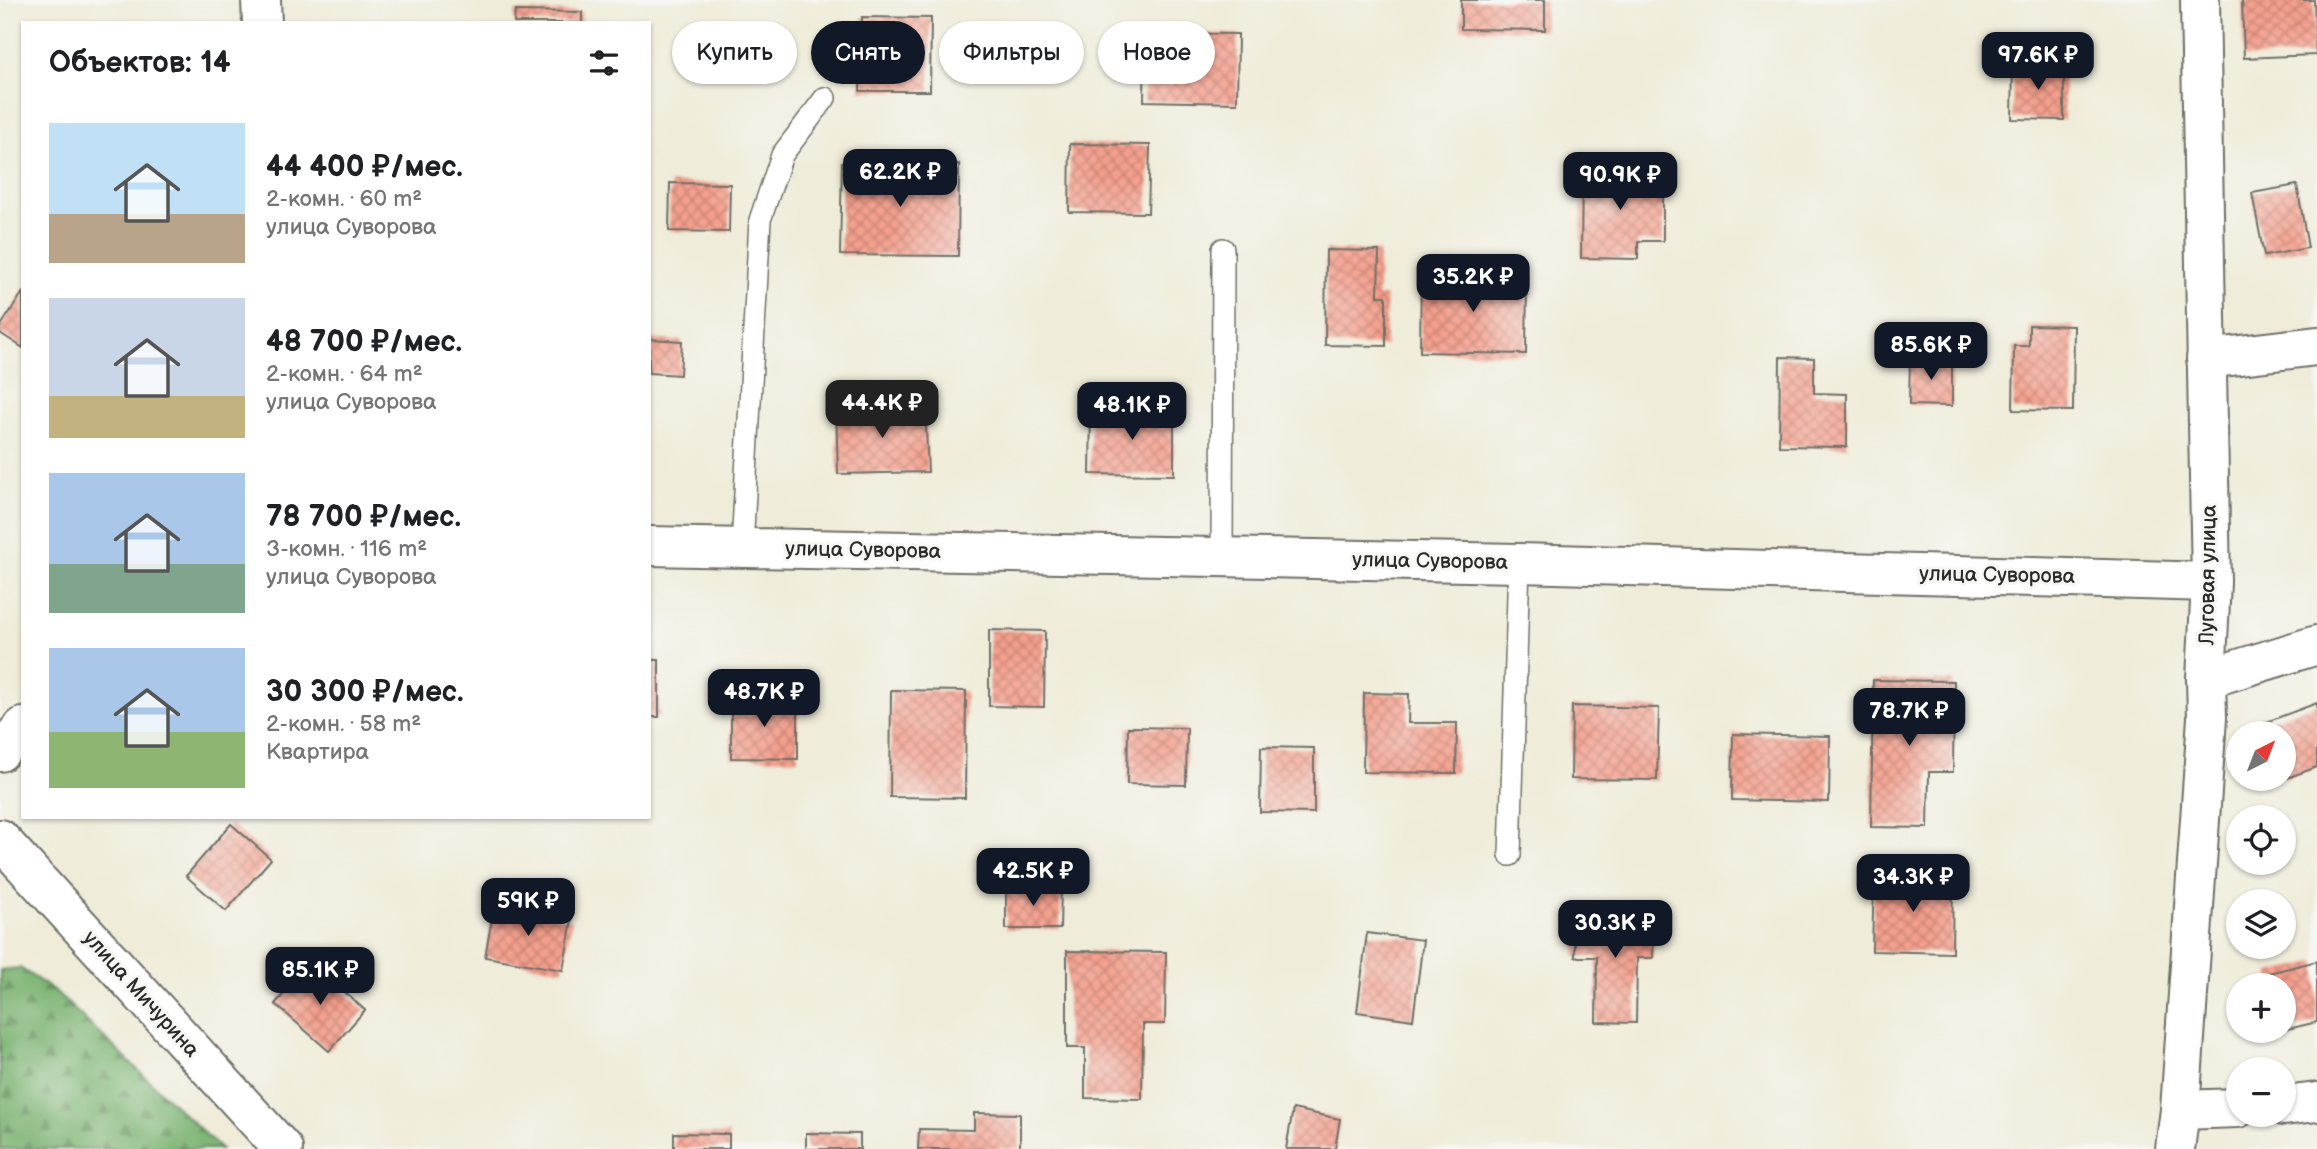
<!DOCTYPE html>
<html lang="ru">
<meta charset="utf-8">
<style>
:root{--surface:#fff;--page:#f2f2f2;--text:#202124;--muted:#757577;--accent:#111827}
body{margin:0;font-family:"Balsamiq Sans",sans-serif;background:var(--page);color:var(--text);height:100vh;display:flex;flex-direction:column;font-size:26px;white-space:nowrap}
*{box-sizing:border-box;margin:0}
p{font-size:23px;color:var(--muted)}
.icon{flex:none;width:38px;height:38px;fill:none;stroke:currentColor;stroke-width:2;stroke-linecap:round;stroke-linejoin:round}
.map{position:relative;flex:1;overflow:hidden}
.drawer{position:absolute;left:21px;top:21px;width:630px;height:798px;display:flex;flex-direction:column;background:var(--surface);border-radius:0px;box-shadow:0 2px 5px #0004}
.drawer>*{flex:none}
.top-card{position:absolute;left:672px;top:21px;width:665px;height:63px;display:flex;gap:14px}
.needle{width:46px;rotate:42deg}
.buttons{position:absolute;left:2226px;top:721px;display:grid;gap:14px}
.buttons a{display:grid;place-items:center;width:70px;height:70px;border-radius:50%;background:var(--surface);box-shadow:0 2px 5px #0004;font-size:35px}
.price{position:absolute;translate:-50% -60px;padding:0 16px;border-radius:14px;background:var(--accent);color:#fff;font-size:23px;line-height:46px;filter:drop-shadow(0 2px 4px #0008)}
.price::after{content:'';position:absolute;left:50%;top:42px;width:21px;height:16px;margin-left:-10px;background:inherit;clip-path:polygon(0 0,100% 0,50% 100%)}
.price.on{background:#222;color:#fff}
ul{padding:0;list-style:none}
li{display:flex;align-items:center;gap:21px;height:175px;padding:0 28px}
li span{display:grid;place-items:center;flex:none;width:196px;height:140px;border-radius:0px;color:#555}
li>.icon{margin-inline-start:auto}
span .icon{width:84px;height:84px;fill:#fffc;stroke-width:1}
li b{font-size:30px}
h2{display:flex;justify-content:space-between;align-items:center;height:84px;padding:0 28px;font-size:30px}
.pill{padding:0 24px;border-radius:32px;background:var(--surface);box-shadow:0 2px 5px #0004;font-size:24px;line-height:63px}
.pill.on{background:var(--accent);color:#fff}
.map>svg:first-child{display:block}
.forest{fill:url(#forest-firs);stroke:#526e4d;stroke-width:2}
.building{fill:url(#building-cross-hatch)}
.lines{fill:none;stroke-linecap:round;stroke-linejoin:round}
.lane-casing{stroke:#706f68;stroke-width:24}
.street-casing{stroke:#706f68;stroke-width:42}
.secondary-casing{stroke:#706f68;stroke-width:42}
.lane{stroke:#fff;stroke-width:21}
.street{stroke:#fff;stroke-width:38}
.secondary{stroke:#fff;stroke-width:38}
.labels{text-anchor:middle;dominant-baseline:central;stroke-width:6;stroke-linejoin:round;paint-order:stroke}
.street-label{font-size:21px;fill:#2b2b2b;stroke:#f6f6f2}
</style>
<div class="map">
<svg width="2317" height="1149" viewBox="0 0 2317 1149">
<defs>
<pattern id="forest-firs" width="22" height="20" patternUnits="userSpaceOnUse" patternTransform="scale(1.75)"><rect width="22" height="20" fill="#79b26f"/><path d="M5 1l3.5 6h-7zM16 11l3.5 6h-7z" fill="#63915b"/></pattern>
<pattern id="building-cross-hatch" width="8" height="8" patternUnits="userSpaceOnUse" patternTransform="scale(1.75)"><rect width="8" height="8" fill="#f5a08e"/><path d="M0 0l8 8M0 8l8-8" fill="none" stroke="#c78374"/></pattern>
</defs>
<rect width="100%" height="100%" fill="#f6f6f2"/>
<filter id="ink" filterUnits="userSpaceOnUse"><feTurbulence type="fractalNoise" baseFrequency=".0143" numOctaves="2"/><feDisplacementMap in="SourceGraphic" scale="14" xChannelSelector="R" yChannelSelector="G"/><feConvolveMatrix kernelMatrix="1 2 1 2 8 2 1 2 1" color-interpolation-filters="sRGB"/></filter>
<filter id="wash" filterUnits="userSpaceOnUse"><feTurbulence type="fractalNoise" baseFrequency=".00686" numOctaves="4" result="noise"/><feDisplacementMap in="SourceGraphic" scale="28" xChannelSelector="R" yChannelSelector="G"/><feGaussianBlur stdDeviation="1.57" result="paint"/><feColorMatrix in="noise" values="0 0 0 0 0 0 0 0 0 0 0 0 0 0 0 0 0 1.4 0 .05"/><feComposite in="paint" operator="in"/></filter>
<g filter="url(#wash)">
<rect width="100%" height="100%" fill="#efecd9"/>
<!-- forest -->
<polygon class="forest" points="20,968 55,991 221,1149 0,1149 0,970"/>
<g id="blocks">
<!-- building -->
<g class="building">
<polygon points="1461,0 1545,0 1545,30 1461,29"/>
<polygon points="2242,0 2314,0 2316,55 2244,58"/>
<polygon points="515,11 582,12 582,23 514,23"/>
<polygon points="862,17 931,18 930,91 860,91"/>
<polygon points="1145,33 1238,34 1237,103 1144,101"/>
<polygon points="2013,64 2064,65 2064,120 2012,119"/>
<polygon points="1070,144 1150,145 1148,213 1069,212"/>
<polygon points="842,162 959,164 958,256 840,255"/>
<polygon points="1582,170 1663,171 1663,241 1638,241 1638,259 1581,258"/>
<polygon points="670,183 730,184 729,232 669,231"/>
<polygon points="2297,185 2308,248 2264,256 2252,193"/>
<polygon points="1326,250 1379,251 1378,296 1386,296 1386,346 1325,345"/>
<polygon points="1421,275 1527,277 1526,354 1420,352"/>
<polygon points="23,292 23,348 0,333 0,327"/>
<polygon points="2029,325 2074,326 2073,411 2013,410 2014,346 2029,346"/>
<polygon points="649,339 682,341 680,375 649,373"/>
<polygon points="1780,357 1814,358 1814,393 1847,394 1847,447 1779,446"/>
<polygon points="1910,358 1952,359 1952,406 1909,405"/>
<polygon points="925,405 928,472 838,474 836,407"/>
<polygon points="1091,408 1174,410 1174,475 1090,474"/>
<polygon points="989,630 1045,631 1044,707 989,706"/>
<rect x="649" y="660" width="10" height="57"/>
<polygon points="1873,680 1954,681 1953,772 1929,772 1928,828 1871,827"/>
<polygon points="891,690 966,691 965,798 890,797"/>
<polygon points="1364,693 1409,694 1408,723 1457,723 1456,773 1363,772"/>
<polygon points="731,698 798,699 798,759 731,758"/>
<polygon points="2317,703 2317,767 2284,779 2284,733 2261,733 2258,725"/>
<polygon points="1572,706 1659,708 1657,780 1571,779"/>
<polygon points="1128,727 1187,728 1186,785 1127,784"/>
<polygon points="1733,734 1830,736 1829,802 1732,800"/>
<polygon points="1261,747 1314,748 1314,813 1260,812"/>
<polygon points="231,824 271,859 226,911 186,876"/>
<polygon points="1874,875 1953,876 1952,953 1872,951"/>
<polygon points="1006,887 1061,888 1060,929 1006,929"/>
<polygon points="494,907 572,920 563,970 485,957"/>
<polygon points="1575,915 1654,916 1653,958 1637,958 1636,1023 1596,1022 1597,957 1575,957"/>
<polygon points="1367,933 1423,940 1413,1020 1357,1012"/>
<polygon points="1067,951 1166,952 1165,1024 1143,1024 1142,1099 1085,1098 1085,1048 1067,1048"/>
<polygon points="2317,961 2317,1022 2284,1030 2284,985 2272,985 2269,973"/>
<polygon points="311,963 365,1010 329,1051 275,1004"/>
<polygon points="1293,1109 1340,1119 1335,1149 1286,1149"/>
<polygon points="974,1113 1020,1114 1020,1149 918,1149 919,1129 974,1130"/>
<polygon points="674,1133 729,1134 729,1149 674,1149"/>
<polygon points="806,1133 860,1134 860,1149 806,1149"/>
</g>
</g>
</g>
<g filter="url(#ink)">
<use href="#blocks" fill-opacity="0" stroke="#706f68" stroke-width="2"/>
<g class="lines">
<!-- lane casing -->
<g class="lane-casing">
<g id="lane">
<polyline points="742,548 760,220 782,155 825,98"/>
<polyline points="1222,557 1223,249"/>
<polyline points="1510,855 1519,563"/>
</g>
</g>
<!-- street casing -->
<g class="street-casing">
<g id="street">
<polyline points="2206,359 2317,346"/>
<polyline points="649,546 1519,563 2211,582"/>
<polyline points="2206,679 2317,645"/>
<polyline points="0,839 283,1149"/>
<polyline points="2284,1106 2317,1102"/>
<polyline points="2180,1110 2238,1108"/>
<polyline points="2175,1149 2180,1110 2207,718 2206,679 2211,582 2200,0"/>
</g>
</g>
<!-- secondary casing -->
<g class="secondary-casing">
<g id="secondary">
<polyline points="261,0 262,23"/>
<polyline points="0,752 23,727"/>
</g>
</g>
<!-- lane -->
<use href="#lane" class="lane"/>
<!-- street -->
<use href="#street" class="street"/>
<!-- secondary -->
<use href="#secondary" class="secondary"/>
</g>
</g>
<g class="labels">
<!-- street labels -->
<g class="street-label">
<text transform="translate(863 550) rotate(1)">улица Суворова</text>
<text transform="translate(1430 561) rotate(1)">улица Суворова</text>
<text transform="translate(1997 575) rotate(1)">улица Суворова</text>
<text transform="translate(2208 575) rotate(-89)">Луговая улица</text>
<text transform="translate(141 994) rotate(48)">улица Мичурина</text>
</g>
</g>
</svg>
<div class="buttons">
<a><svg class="needle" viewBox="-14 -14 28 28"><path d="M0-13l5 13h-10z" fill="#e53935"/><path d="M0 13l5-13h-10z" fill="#757577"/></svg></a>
<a><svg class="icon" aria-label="locate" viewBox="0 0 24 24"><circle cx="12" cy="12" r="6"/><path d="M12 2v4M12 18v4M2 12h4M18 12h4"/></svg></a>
<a><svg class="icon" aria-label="layers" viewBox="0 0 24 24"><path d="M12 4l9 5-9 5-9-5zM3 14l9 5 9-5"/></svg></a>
<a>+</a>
<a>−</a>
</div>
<b class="price" style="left:2038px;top:92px">97.6K ₽</b>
<b class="price" style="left:900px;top:209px">62.2K ₽</b>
<b class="price" style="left:1620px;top:212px">90.9K ₽</b>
<b class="price" style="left:1473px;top:314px">35.2K ₽</b>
<b class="price" style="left:1931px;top:382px">85.6K ₽</b>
<b class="price on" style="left:882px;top:440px">44.4K ₽</b>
<b class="price" style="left:1132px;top:442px">48.1K ₽</b>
<b class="price" style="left:764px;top:729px">48.7K ₽</b>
<b class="price" style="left:1909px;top:748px">78.7K ₽</b>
<b class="price" style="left:1033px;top:908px">42.5K ₽</b>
<b class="price" style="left:1913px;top:914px">34.3K ₽</b>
<b class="price" style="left:528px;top:938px">59K ₽</b>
<b class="price" style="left:1615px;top:960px">30.3K ₽</b>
<b class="price" style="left:320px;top:1007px">85.1K ₽</b>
<div class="top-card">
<a class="pill">Купить</a>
<a class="pill on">Снять</a>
<a class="pill">Фильтры</a>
<a class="pill">Новое</a>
</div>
<section class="drawer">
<h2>Объектов: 14<svg class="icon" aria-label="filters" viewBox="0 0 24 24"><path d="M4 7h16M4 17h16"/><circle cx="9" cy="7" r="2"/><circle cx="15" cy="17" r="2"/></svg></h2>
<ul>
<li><span style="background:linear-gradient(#bfe0f5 65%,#b9a48a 0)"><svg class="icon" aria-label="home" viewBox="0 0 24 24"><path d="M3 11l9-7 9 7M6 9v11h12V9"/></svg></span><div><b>44 400 ₽/мес.</b><p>2-комн. · 60 m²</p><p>улица Суворова</p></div></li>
<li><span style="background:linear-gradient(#c9d6e8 70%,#c2b280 0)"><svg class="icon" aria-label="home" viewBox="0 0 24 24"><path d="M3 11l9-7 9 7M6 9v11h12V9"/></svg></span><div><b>48 700 ₽/мес.</b><p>2-комн. · 64 m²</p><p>улица Суворова</p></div></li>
<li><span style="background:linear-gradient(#a9c7e8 65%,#7fa58c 0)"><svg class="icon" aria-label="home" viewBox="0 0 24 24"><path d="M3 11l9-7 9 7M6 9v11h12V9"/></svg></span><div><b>78 700 ₽/мес.</b><p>3-комн. · 116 m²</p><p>улица Суворова</p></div></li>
<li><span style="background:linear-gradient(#a9c7e8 60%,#8fb573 0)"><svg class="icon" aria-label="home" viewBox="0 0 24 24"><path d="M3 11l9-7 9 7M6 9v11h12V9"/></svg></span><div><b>30 300 ₽/мес.</b><p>2-комн. · 58 m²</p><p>Квартира</p></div></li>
</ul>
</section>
</div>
